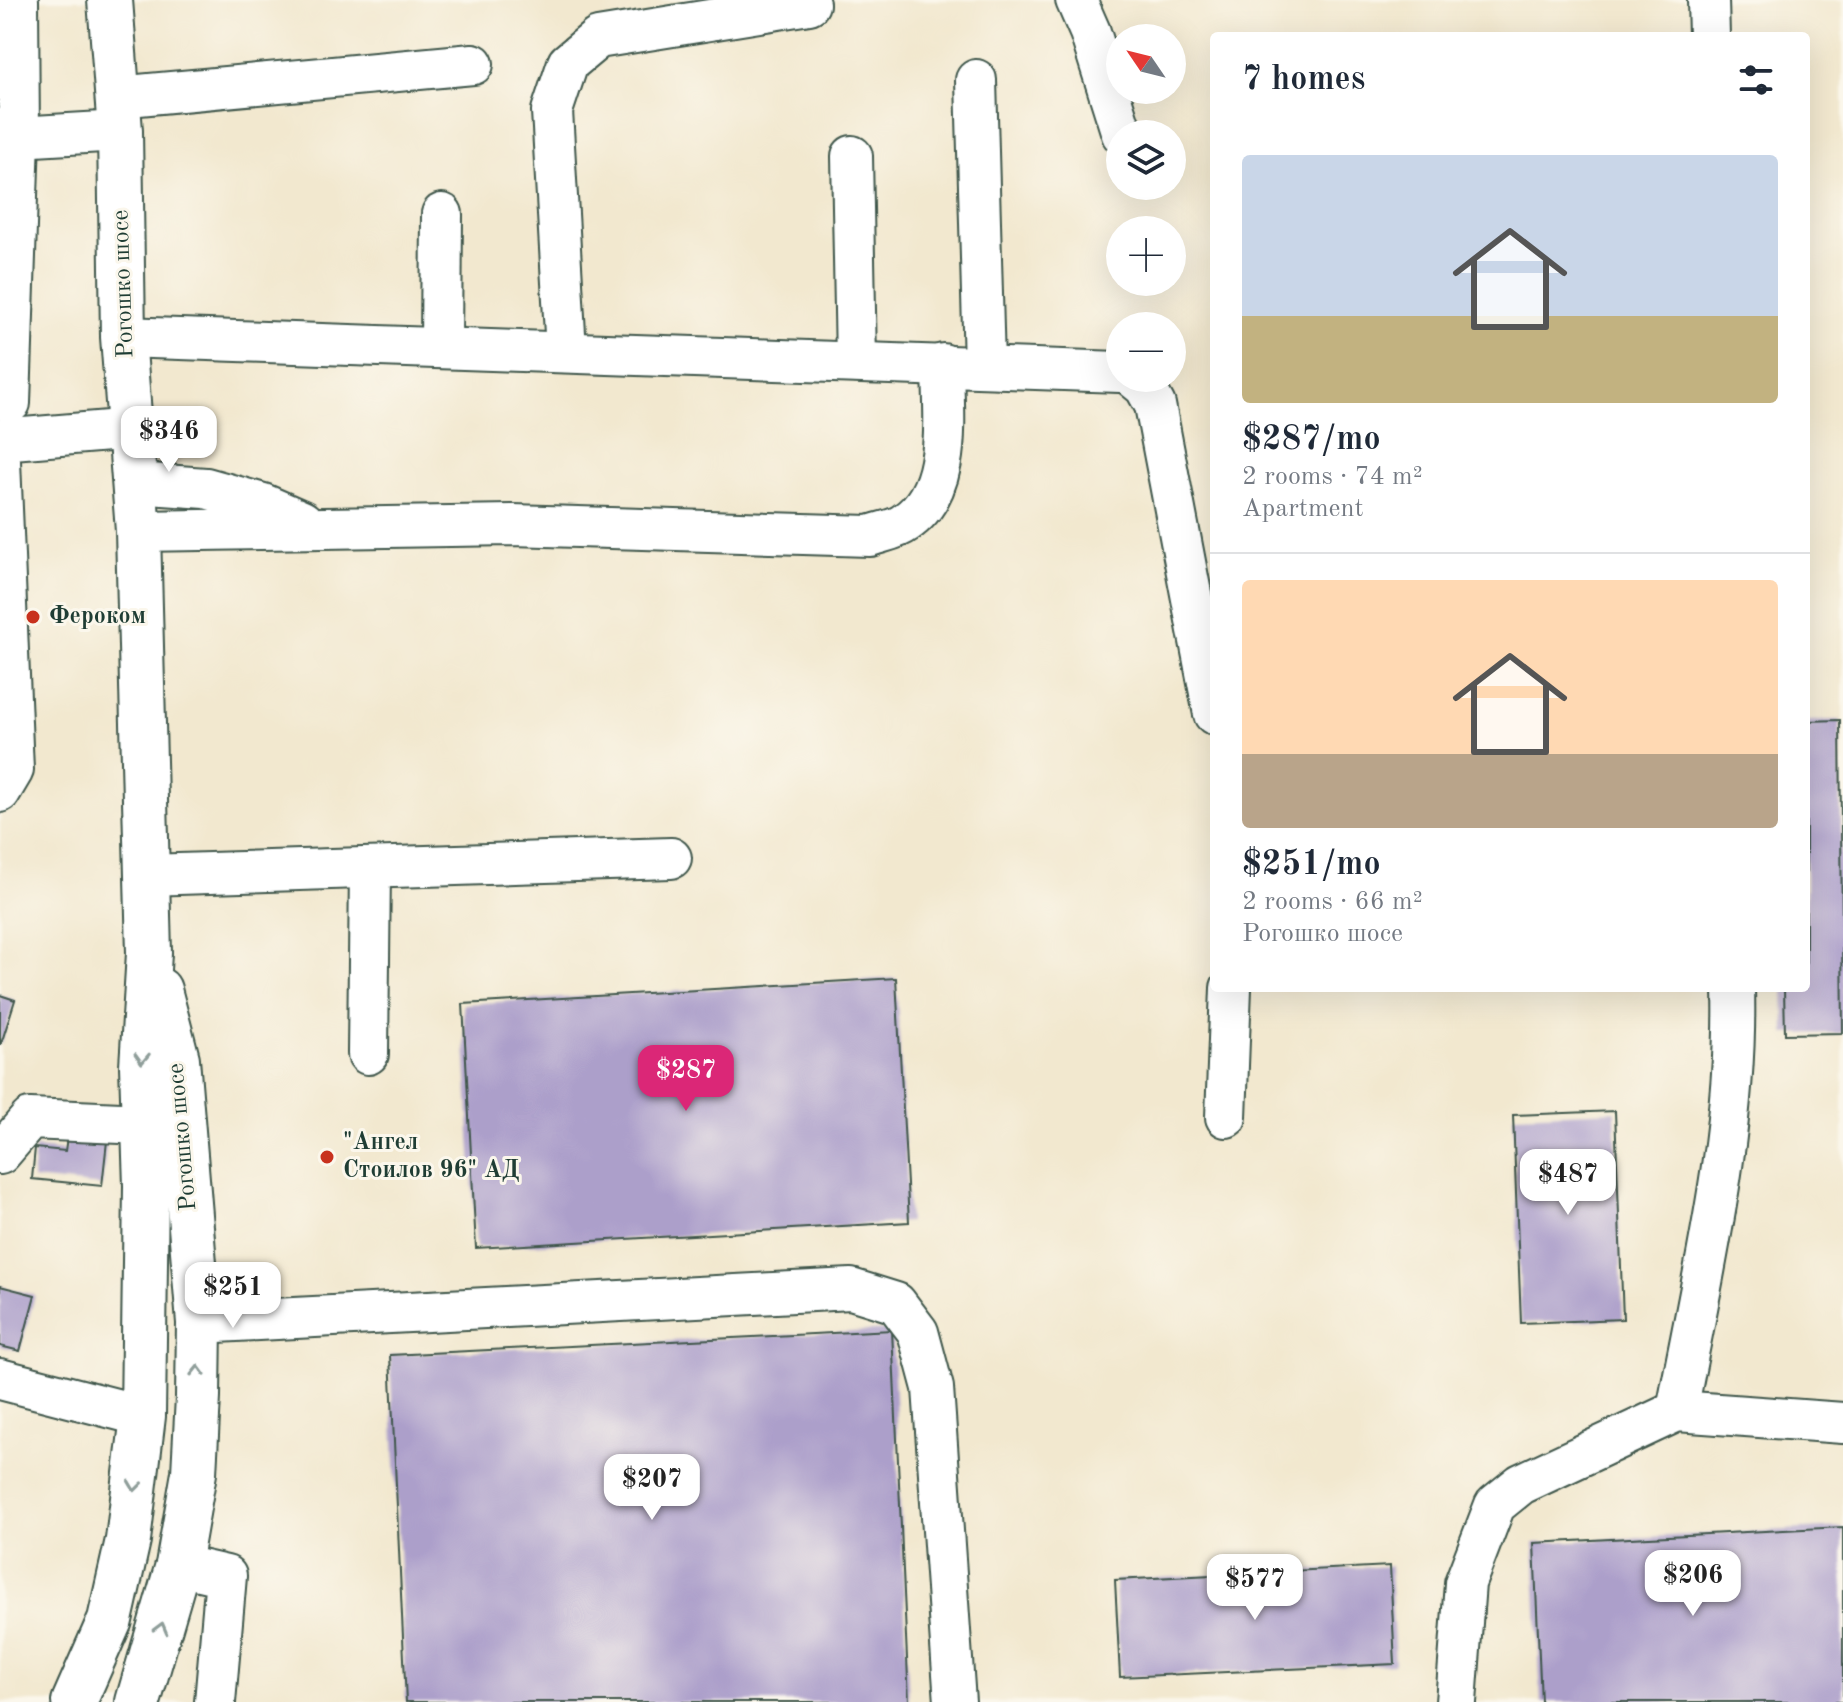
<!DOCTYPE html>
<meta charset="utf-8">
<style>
:root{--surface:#fff;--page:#f6f6f7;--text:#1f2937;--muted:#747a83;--line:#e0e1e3;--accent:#db2777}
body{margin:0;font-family:"Old Standard TT",serif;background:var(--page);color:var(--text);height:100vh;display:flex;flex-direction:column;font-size:30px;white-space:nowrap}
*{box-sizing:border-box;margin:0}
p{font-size:26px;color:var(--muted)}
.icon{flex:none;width:44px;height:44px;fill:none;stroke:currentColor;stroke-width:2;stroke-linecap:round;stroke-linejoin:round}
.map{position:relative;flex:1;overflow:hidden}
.sheet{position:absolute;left:1210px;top:32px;width:600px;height:960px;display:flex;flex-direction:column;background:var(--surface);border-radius:8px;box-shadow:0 8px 32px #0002}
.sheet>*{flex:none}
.needle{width:52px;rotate:305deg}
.buttons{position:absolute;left:1106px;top:24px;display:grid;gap:16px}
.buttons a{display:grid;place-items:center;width:80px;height:80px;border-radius:50%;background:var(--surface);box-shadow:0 8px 32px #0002;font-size:40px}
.price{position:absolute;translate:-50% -68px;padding:0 18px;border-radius:16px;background:#fff;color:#222;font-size:26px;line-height:52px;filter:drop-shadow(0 2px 4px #0008)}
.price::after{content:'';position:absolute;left:50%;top:48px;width:24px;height:18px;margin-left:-12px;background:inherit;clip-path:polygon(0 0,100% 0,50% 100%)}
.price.active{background:var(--accent);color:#fff}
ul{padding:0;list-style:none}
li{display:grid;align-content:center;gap:16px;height:424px;padding:0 32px}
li+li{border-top:2px solid var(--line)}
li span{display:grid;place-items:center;height:248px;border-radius:8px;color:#555}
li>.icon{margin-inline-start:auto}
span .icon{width:144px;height:144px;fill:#fffc;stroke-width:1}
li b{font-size:34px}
h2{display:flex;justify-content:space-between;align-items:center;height:96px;padding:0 32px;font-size:34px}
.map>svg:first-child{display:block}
.building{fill:#ac9fca}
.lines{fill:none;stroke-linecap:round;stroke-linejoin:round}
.minor-casing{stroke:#3f574b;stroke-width:44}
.major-casing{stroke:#3f574b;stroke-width:48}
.minor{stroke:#fff;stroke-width:40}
.major{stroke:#fff;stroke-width:44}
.oneway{stroke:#8f9e9a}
.poi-dot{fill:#c8321e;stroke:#fbf7ec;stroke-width:3}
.labels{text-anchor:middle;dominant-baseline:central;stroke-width:6;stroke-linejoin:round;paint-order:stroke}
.street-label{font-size:24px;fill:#1f3d34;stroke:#fbf7ec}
.poi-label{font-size:24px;font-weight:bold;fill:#1f3d34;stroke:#fbf7ec;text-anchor:start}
</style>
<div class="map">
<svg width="1843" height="1702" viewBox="0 0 1843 1702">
<rect width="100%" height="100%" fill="#fbf7ec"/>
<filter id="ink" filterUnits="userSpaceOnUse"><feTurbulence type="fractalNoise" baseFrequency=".0125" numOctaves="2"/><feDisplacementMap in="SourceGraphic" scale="16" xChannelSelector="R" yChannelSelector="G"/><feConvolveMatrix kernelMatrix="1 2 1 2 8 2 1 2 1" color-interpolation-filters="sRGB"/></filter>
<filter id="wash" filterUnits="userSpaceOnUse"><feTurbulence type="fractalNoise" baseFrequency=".006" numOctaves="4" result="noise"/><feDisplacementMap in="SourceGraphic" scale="32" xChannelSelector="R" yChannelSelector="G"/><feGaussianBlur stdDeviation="1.8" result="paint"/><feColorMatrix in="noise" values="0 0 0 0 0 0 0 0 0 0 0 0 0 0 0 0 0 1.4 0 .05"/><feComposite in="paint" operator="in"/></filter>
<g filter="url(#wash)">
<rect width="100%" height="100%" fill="#f2e8cf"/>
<g id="blocks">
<!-- building -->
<g class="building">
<polygon points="1840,720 1843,1033 1785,1034 1784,988 1806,988 1806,721"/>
<polygon points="896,978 909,1222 476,1248 463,1004"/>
<polygon points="0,995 15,1000 1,1044 0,1044"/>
<polygon points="1615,1111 1623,1319 1521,1323 1513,1115"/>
<polygon points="67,1137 107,1141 102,1186 32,1179 35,1148 65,1151"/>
<polygon points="0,1286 35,1295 20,1351 0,1346"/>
<polygon points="892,1330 909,1702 406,1702 390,1355"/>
<polygon points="1843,1527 1843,1702 1541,1702 1534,1543"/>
<polygon points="1390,1566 1395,1664 1120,1677 1115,1580"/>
</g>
</g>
</g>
<g filter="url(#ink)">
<use href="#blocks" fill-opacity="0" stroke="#3f574b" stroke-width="2"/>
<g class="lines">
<!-- minor casing -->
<g class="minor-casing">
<g id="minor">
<polyline points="1076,0 1090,32 1122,134"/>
<polyline points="1708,0 1709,36"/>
<polyline points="976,80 984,365"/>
<polyline points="117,97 473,64"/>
<polyline points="0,138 120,131"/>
<polyline points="852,156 856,361"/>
<polyline points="123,337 1120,372"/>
<polyline points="441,347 442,214"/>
<polyline points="566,351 552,111 568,63 598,38 809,4"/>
<polyline points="1134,378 1145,387 1155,405 1214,714"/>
<polyline points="10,403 19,137 18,0"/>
<polyline points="0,440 133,429"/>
<polyline points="0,461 13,770 0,792"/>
<polyline points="136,483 206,488 263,504 302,521"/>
<path d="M138,531L513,525L870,536C880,532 896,530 905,523C955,490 943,414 943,364"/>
<polyline points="147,875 671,858"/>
<polyline points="368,1054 370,868"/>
<polyline points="1226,1117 1231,988"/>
<polyline points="0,1154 30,1119 144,1124"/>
<polyline points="199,1323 851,1289 896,1303 918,1332 933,1388 955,1702"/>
<polyline points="0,1379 143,1416"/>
<path d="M1677,1411C1703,1272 1738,1130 1734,988"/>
<polyline points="178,1565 226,1576 215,1702"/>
<polyline points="1456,1702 1465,1583 1495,1505 1521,1484 1677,1411 1843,1423"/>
</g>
</g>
<!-- major casing -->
<g class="major-casing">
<g id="major">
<polyline points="74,1702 110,1620 128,1540 143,1416 146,1186 142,1066 149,953 138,531 123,337 120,131 110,0"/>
<polyline points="138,1702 178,1565 194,1473 198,1397 199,1323 177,1059 159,990"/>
</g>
</g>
<!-- minor -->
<use href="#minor" class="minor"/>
<!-- major -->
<use href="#major" class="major"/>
</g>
<!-- one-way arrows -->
<defs><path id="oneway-chevron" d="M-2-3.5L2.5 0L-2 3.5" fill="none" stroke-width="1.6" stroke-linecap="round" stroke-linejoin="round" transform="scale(2)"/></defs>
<g class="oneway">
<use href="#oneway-chevron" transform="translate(142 1058) rotate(92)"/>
<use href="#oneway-chevron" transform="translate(198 1371) rotate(-89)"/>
<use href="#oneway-chevron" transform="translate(135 1486) rotate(97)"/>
<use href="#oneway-chevron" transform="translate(161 1628) rotate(-75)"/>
</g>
</g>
<!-- markers -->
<g class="poi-dot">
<circle cx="33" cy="617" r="8"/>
<circle cx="327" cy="1157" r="8"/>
</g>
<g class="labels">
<!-- street labels -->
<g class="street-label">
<text transform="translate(124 284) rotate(-92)">Рогошко шосе</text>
<text transform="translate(183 1137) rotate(-95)">Рогошко шосе</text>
</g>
<!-- poi labels -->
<g class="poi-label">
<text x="49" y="617">Фероком</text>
<text x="343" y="1143">"Ангел<tspan x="343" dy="28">Стоилов 96" АД</tspan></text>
</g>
</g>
</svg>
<div class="buttons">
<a><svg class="needle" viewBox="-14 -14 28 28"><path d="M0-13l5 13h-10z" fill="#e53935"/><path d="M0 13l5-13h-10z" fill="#747a83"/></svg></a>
<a><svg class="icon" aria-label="layers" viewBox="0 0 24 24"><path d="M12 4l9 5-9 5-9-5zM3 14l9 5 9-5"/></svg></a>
<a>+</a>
<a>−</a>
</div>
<b class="price" style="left:169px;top:474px">$346</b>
<b class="price active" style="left:686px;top:1113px">$287</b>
<b class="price" style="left:1568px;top:1217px">$487</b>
<b class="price" style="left:233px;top:1330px">$251</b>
<b class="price" style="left:652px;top:1522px">$207</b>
<b class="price" style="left:1693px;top:1618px">$206</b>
<b class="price" style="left:1255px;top:1622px">$577</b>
<section class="sheet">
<h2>7 homes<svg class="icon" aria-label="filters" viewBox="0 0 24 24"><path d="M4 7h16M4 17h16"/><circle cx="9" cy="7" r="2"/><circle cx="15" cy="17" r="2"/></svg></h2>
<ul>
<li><span style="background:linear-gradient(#c9d6e8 65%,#c2b280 0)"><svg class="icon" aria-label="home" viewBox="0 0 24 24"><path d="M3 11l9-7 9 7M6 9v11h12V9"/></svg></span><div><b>$287/mo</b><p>2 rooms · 74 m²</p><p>Apartment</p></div></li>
<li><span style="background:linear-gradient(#ffd9b3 70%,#b9a48a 0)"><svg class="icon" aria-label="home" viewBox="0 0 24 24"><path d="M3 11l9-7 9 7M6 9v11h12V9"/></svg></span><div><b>$251/mo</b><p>2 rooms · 66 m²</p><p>Рогошко шосе</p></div></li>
</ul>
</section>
</div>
